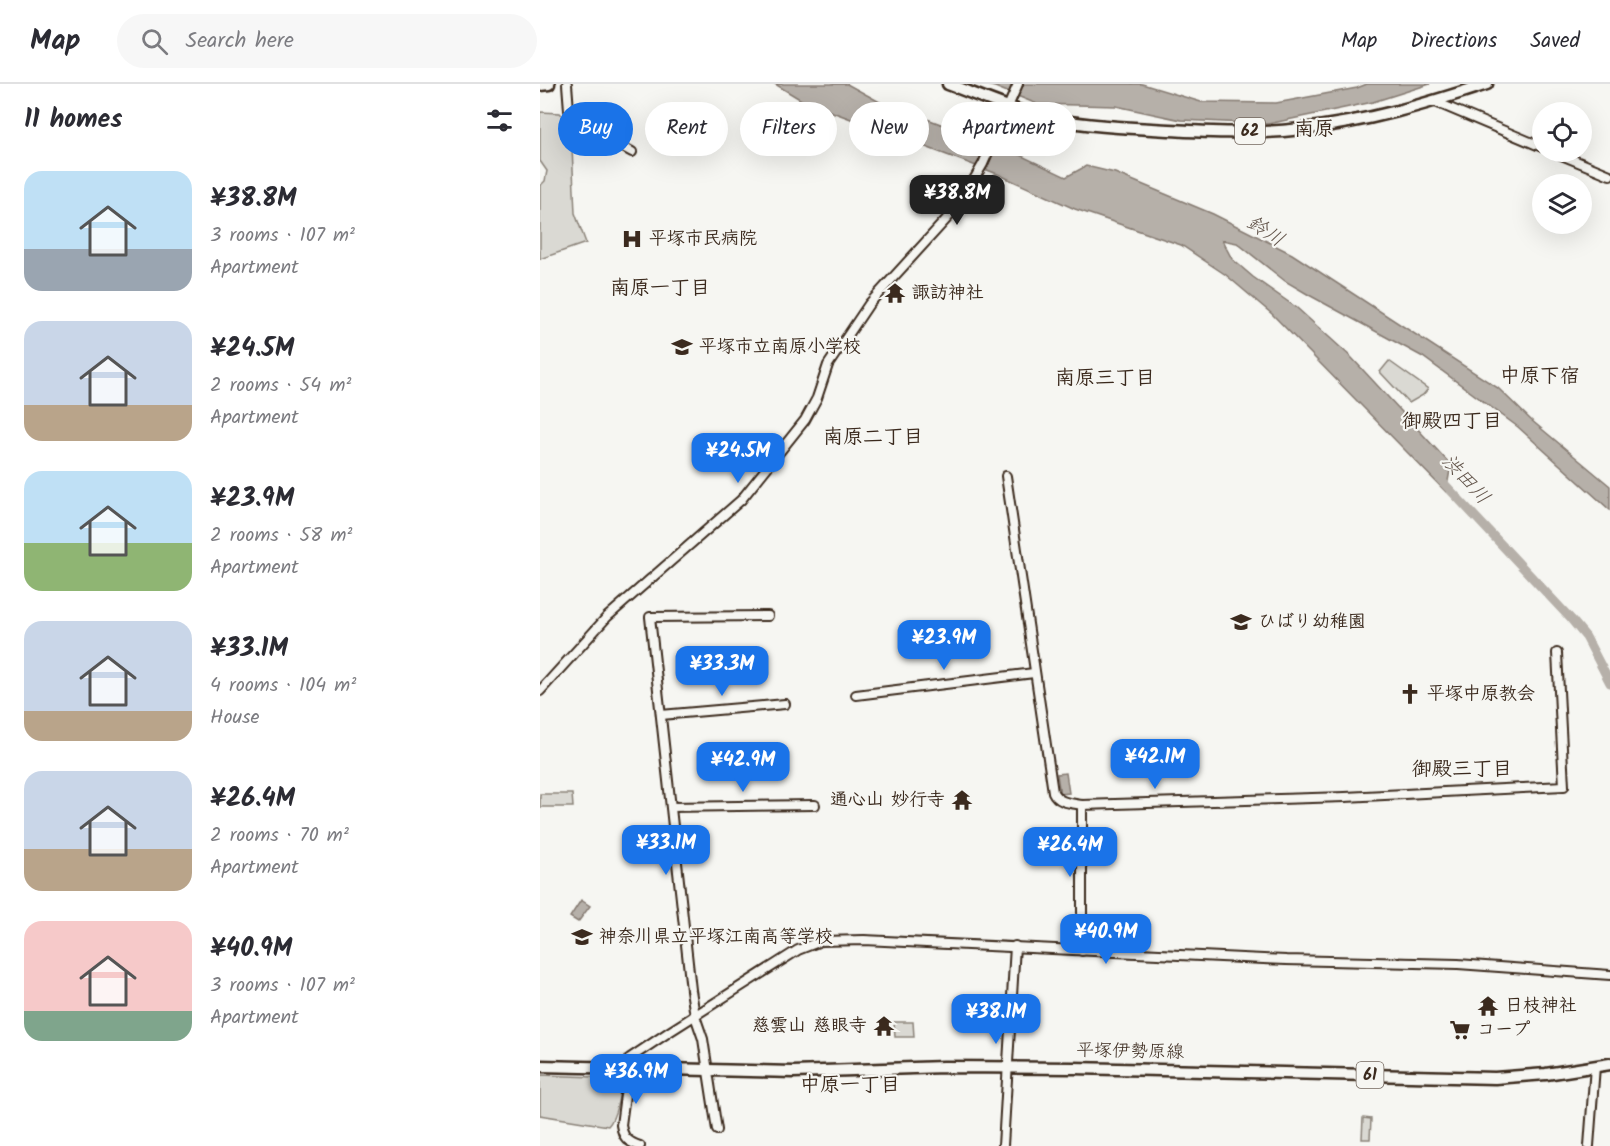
<!DOCTYPE html>
<meta charset="utf-8">
<style>
:root{--surface:#fff;--page:#f7f7f7;--text:#2b2b33;--muted:#7c7c81;--line:#e1e1e2;--accent:#1a73e8}
body{margin:0;font-family:Kalam,"Klee One",sans-serif;background:var(--page);color:var(--text);height:100vh;display:flex;flex-direction:column;font-size:22px;white-space:nowrap}
*{box-sizing:border-box;margin:0}
p{font-size:20px;color:var(--muted)}
.icon{flex:none;width:33px;height:33px;fill:none;stroke:currentColor;stroke-width:2;stroke-linecap:round;stroke-linejoin:round}
.map{position:relative;flex:1;overflow:hidden}
.drawer{display:flex;flex-direction:column;background:var(--surface);width:540px}
.drawer>*{flex:none}
.top-card{position:absolute;left:18px;top:18px;width:570px;height:54px;display:flex;gap:12px}
.tools{position:absolute;left:992px;top:18px;display:grid;gap:12px}
.tools a{display:grid;place-items:center;width:60px;height:60px;border-radius:50%;background:var(--surface);box-shadow:0 6px 24px #0002;font-size:30px}
.price{position:absolute;translate:-50% -51px;padding:0 14px;border-radius:12px;background:var(--accent);color:#fff;font-size:20px;line-height:39px;filter:drop-shadow(0 2px 3px #0008)}
.price::after{content:'';position:absolute;left:50%;top:36px;width:18px;height:14px;margin-left:-9px;background:inherit;clip-path:polygon(0 0,100% 0,50% 100%)}
.price.active{background:#222;color:#fff}
ul{padding:0;list-style:none}
li{display:flex;align-items:center;gap:18px;height:150px;padding:0 24px}
li span{display:grid;place-items:center;flex:none;width:168px;height:120px;border-radius:18px;color:#555}
li>.icon{margin-inline-start:auto}
span .icon{width:72px;height:72px;fill:#fffc;stroke-width:1}
li b{font-size:26px}
h2{display:flex;justify-content:space-between;align-items:center;height:72px;padding:0 24px;font-size:26px}
.chip{padding:0 21px;border-radius:27px;background:var(--surface);box-shadow:0 6px 24px #0002;font-size:21px;line-height:54px}
.chip.active{background:var(--accent);color:#fff}
header{display:flex;align-items:center;gap:36px;box-sizing:border-box;height:84px;padding:0 30px;background:var(--surface);border-bottom:2px solid var(--line)}
header strong{font-size:28px}
nav{display:flex;gap:33px;margin-inline-start:auto;font-size:21px}
.search{width:420px;height:54px;background:var(--page);display:flex;align-items:center;gap:15px;box-sizing:border-box;padding:0 21px;border-radius:33px;color:var(--muted);font-size:22px}
main{display:flex;flex:1;min-height:0}
.map>svg:first-child{display:block}
.green{fill:#dad9d3;stroke:#8a8278;stroke-width:1.5}
.water{fill:#b6b0a9;stroke:#857a71;stroke-width:1.5}
.lines{fill:none;stroke-linecap:round;stroke-linejoin:round}
.river{stroke:#b6b0a9;stroke-width:9}
.tertiary-casing{stroke:#3b2a1e;stroke-width:12}
.primary-casing{stroke:#3b2a1e;stroke-width:15}
.tertiary{stroke:#f6f6f2;stroke-width:8}
.primary{stroke:#f6f6f2;stroke-width:10}
.labels{text-anchor:middle;dominant-baseline:central;stroke-width:4.5;stroke-linejoin:round;paint-order:stroke}
.shield{fill:#f6f6f2;stroke:#73675e;stroke-width:1.5}
.shield-label{font-size:16px;font-weight:bold;fill:#3b2a1e}
.poi-label{font-size:18px;font-weight:bold;fill:#3b2a1e;stroke:#f6f6f2;text-anchor:start}
.street-label{font-size:18px;fill:#3b2a1e;stroke:#f6f6f2}
.neighbourhood-label{font-size:20px;font-weight:bold;fill:#3b2a1e;stroke:#f6f6f2}
.water-label{font-size:20px;font-style:italic;fill:#605248;stroke:#f6f6f2}
</style>
<header>
<strong>Map</strong>
<div class="search"><svg class="icon" aria-label="search" viewBox="0 0 24 24"><circle cx="10" cy="10" r="6"/><path d="M15 15l6 6"/></svg>Search here</div>
<nav><a>Map</a><a>Directions</a><a>Saved</a></nav>
</header>
<main>
<section class="drawer">
<h2>11 homes<svg class="icon" aria-label="filters" viewBox="0 0 24 24"><path d="M4 7h16M4 17h16"/><circle cx="9" cy="7" r="2"/><circle cx="15" cy="17" r="2"/></svg></h2>
<ul>
<li><span style="background:linear-gradient(#bfe0f5 65%,#9aa5b1 0)"><svg class="icon" aria-label="home" viewBox="0 0 24 24"><path d="M3 11l9-7 9 7M6 9v11h12V9"/></svg></span><div><b>¥38.8M</b><p>3 rooms · 107 m²</p><p>Apartment</p></div></li>
<li><span style="background:linear-gradient(#c9d6e8 70%,#b9a48a 0)"><svg class="icon" aria-label="home" viewBox="0 0 24 24"><path d="M3 11l9-7 9 7M6 9v11h12V9"/></svg></span><div><b>¥24.5M</b><p>2 rooms · 54 m²</p><p>Apartment</p></div></li>
<li><span style="background:linear-gradient(#bfe0f5 60%,#8fb573 0)"><svg class="icon" aria-label="home" viewBox="0 0 24 24"><path d="M3 11l9-7 9 7M6 9v11h12V9"/></svg></span><div><b>¥23.9M</b><p>2 rooms · 58 m²</p><p>Apartment</p></div></li>
<li><span style="background:linear-gradient(#c9d6e8 75%,#b9a48a 0)"><svg class="icon" aria-label="home" viewBox="0 0 24 24"><path d="M3 11l9-7 9 7M6 9v11h12V9"/></svg></span><div><b>¥33.1M</b><p>4 rooms · 104 m²</p><p>House</p></div></li>
<li><span style="background:linear-gradient(#c9d6e8 65%,#b9a48a 0)"><svg class="icon" aria-label="home" viewBox="0 0 24 24"><path d="M3 11l9-7 9 7M6 9v11h12V9"/></svg></span><div><b>¥26.4M</b><p>2 rooms · 70 m²</p><p>Apartment</p></div></li>
<li><span style="background:linear-gradient(#f6c9c9 75%,#7fa58c 0)"><svg class="icon" aria-label="home" viewBox="0 0 24 24"><path d="M3 11l9-7 9 7M6 9v11h12V9"/></svg></span><div><b>¥40.9M</b><p>3 rooms · 107 m²</p><p>Apartment</p></div></li>
</ul>
</section>
<div class="map">
<svg width="1070" height="1062" viewBox="0 0 1070 1062">
<rect width="100%" height="100%" fill="#f6f6f2"/>
<filter id="ink" filterUnits="userSpaceOnUse"><feTurbulence type="fractalNoise" baseFrequency=".0167" numOctaves="2"/><feDisplacementMap in="SourceGraphic" scale="12" xChannelSelector="R" yChannelSelector="G"/><feConvolveMatrix kernelMatrix="1 2 1 2 8 2 1 2 1" color-interpolation-filters="sRGB"/></filter>
<g filter="url(#ink)">
<!-- green -->
<g class="green">
<polygon points="0,28 20,29 31,41 35,129 46,159 0,175 0,102 5,97 7,87 0,77"/>
<polygon points="849,277 888,305 883,311 869,319 840,288"/>
<polygon points="0,710 32,710 33,723 0,723"/>
<polygon points="354,938 373,938 374,953 355,953"/>
<path d="M0,991L80,994C82,1005 76,1034 68,1042L0,1031Z"/>
<polygon points="823,1034 831,1035 830,1055 822,1055"/>
</g>
<!-- water -->
<g class="water">
<polygon points="235,0 307,0 356,27 390,36 469,66 526,93 546,82 575,89 673,130 752,170 958,304 991,336 1070,402 1070,426 978,343 883,273 769,211 745,197 697,159 682,156 692,175 713,193 757,224 811,273 911,381 906,408 732,230 686,191 641,161 535,125 455,89 263,17"/>
<polygon points="442,0 602,0 661,18 736,19 817,4 827,0 890,0 833,18 728,40 641,36 576,22 497,20 455,3"/>
<polygon points="526,689 529,709 520,710 517,690"/>
<polygon points="41,816 50,822 38,838 30,833"/>
</g>
<g class="lines">
<!-- river -->
<polyline class="river" points="900,395 1031,535 1046,553 1070,599"/>
<!-- tertiary casing -->
<g class="tertiary-casing">
<g id="tertiary">
<polyline points="27,0 29,26 34,36 92,68"/>
<polyline points="893,17 1002,63"/>
<polyline points="1014,68 1070,91"/>
<path d="M466,392L513,708C518,719 531,719 542,721L805,713L1024,702L1017,569"/>
<polyline points="0,607 67,533 201,416 265,336 277,314 288,281 329,220 412,129 425,111 443,80 478,0"/>
<polyline points="316,611 494,589"/>
<polyline points="121,631 245,620"/>
<polyline points="131,723 275,721"/>
<polyline points="542,867 542,721"/>
<polyline points="177,1046 163,955 155,932 151,906 110,533 228,532"/>
<path d="M100,1062C88,1058 83,1054 81,1041L90,974L129,948L258,866L281,857L324,856L746,876L918,880L1070,891"/>
<polyline points="463,1062 475,862"/>
<polyline points="1049,1062 1055,982"/>
</g>
</g>
<!-- primary casing -->
<g class="primary-casing">
<g id="primary">
<path d="M408,0C435,10 462,22 490,30C528,40 572,43 612,45C661,48 713,51 762,45C826,38 887,20 947,0"/>
<polyline points="0,1 9,0"/>
<polyline points="0,982 253,988 404,983 534,984 955,994 1006,990 1070,980"/>
</g>
</g>
<!-- tertiary -->
<use href="#tertiary" class="tertiary"/>
<!-- primary -->
<use href="#primary" class="primary"/>
</g>
</g>
<!-- icons -->
<defs>
<g id="hospital-bare" transform="scale(1.62)"><path d="M-5-5h3v3.5h4V-5h3V5h-3V1.5h-4V5h-3Z" fill="#3b2a1e" stroke="#f6f6f2" stroke-width="2.5" paint-order="stroke"/></g>
<g id="temple-bare" transform="scale(1.62)"><path d="M0-6L5-2H3V0L6.5 2.5H4V6H1.5V3h-3V6H-4V2.5H-6.5L-3 0V-2H-5Z" fill="#3b2a1e" stroke="#f6f6f2" stroke-width="2.5" paint-order="stroke"/></g>
<g id="school-bare" transform="scale(1.62)"><path d="M0-5L7-2L0 1L-7-2ZM-4 1L0 2.5L4 1V4Q0 6-4 4Z" fill="#3b2a1e" stroke="#f6f6f2" stroke-width="2.5" paint-order="stroke"/></g>
<g id="church-bare" transform="scale(1.62)"><path d="M-1.2-6h2.4v3.5h3.3v2.4h-3.3V6h-2.4V-.1h-3.3v-2.4h3.3Z" fill="#3b2a1e" stroke="#f6f6f2" stroke-width="2.5" paint-order="stroke"/></g>
<g id="supermarket-bare" transform="scale(1.62)"><path d="M-6-5.5h2.5l.6 2H6L4.5 2H-2.5L-4.4-4H-6ZM-1.5 3.2a1.3 1.3 0 1 0 .1 0ZM3 3.2a1.3 1.3 0 1 0 .1 0Z" fill="#3b2a1e" stroke="#f6f6f2" stroke-width="2.5" paint-order="stroke"/></g>
</defs>
<g fill-rule="evenodd">
<use href="#hospital-bare" x="92" y="155"/>
<use href="#temple-bare" x="355" y="209"/>
<use href="#school-bare" x="142" y="263"/>
<use href="#school-bare" x="701" y="538"/>
<use href="#church-bare" x="870" y="610"/>
<use href="#temple-bare" x="422" y="716"/>
<use href="#school-bare" x="42" y="853"/>
<use href="#temple-bare" x="948" y="922"/>
<use href="#temple-bare" x="344" y="942"/>
<use href="#supermarket-bare" x="920" y="946"/>
</g>
<g class="labels">
<!-- shield labels -->
<g class="shield">
<rect x="695" y="34" width="30" height="26" rx="4.5"/>
<rect x="816.5" y="978" width="27" height="26" rx="4.5"/>
</g>
<g class="shield-label">
<text x="710" y="47">62</text>
<text x="830" y="991">61</text>
</g>
<!-- poi labels -->
<g class="poi-label">
<text x="109" y="155">平塚市民病院</text>
<text x="372" y="209">諏訪神社</text>
<text x="159" y="263">平塚市立南原小学校</text>
<text x="718" y="538">ひばり幼稚園</text>
<text x="887" y="610">平塚中原教会</text>
<text x="405" y="716" text-anchor="end">通心山 妙行寺</text>
<text x="59" y="853">神奈川県立平塚江南高等学校</text>
<text x="965" y="922">日枝神社</text>
<text x="327" y="942" text-anchor="end">慈雲山 慈眼寺</text>
<text x="937" y="946">コープ</text>
</g>
<!-- street labels -->
<g class="street-label">
<text transform="translate(590 968) rotate(1)">平塚伊勢原線</text>
</g>
<!-- neighbourhood labels -->
<g class="neighbourhood-label">
<text x="774" y="46">南原</text>
<text x="120" y="205">南原一丁目</text>
<text x="1000" y="293">中原下宿</text>
<text x="565" y="295">南原三丁目</text>
<text x="912" y="338">御殿四丁目</text>
<text x="333" y="354">南原二丁目</text>
<text x="922" y="686">御殿三丁目</text>
<text x="310" y="1002">中原一丁目</text>
</g>
<!-- water labels -->
<g class="water-label">
<text transform="translate(725 148) rotate(33)">鈴川</text>
<text transform="translate(925 396) rotate(47)">渋田川</text>
</g>
</g>
</svg>
<div class="tools">
<a><svg class="icon" aria-label="locate" viewBox="0 0 24 24"><circle cx="12" cy="12" r="6"/><path d="M12 2v4M12 18v4M2 12h4M18 12h4"/></svg></a>
<a><svg class="icon" aria-label="layers" viewBox="0 0 24 24"><path d="M12 4l9 5-9 5-9-5zM3 14l9 5 9-5"/></svg></a>
</div>
<b class="price active" style="left:417px;top:142px">¥38.8M</b>
<b class="price" style="left:198px;top:400px">¥24.5M</b>
<b class="price" style="left:404px;top:587px">¥23.9M</b>
<b class="price" style="left:182px;top:613px">¥33.3M</b>
<b class="price" style="left:615px;top:706px">¥42.1M</b>
<b class="price" style="left:203px;top:709px">¥42.9M</b>
<b class="price" style="left:126px;top:792px">¥33.1M</b>
<b class="price" style="left:530px;top:794px">¥26.4M</b>
<b class="price" style="left:566px;top:881px">¥40.9M</b>
<b class="price" style="left:456px;top:961px">¥38.1M</b>
<b class="price" style="left:96px;top:1021px">¥36.9M</b>
<div class="top-card">
<a class="chip active">Buy</a>
<a class="chip">Rent</a>
<a class="chip">Filters</a>
<a class="chip">New</a>
<a class="chip">Apartment</a>
</div>
</div>
</main>
